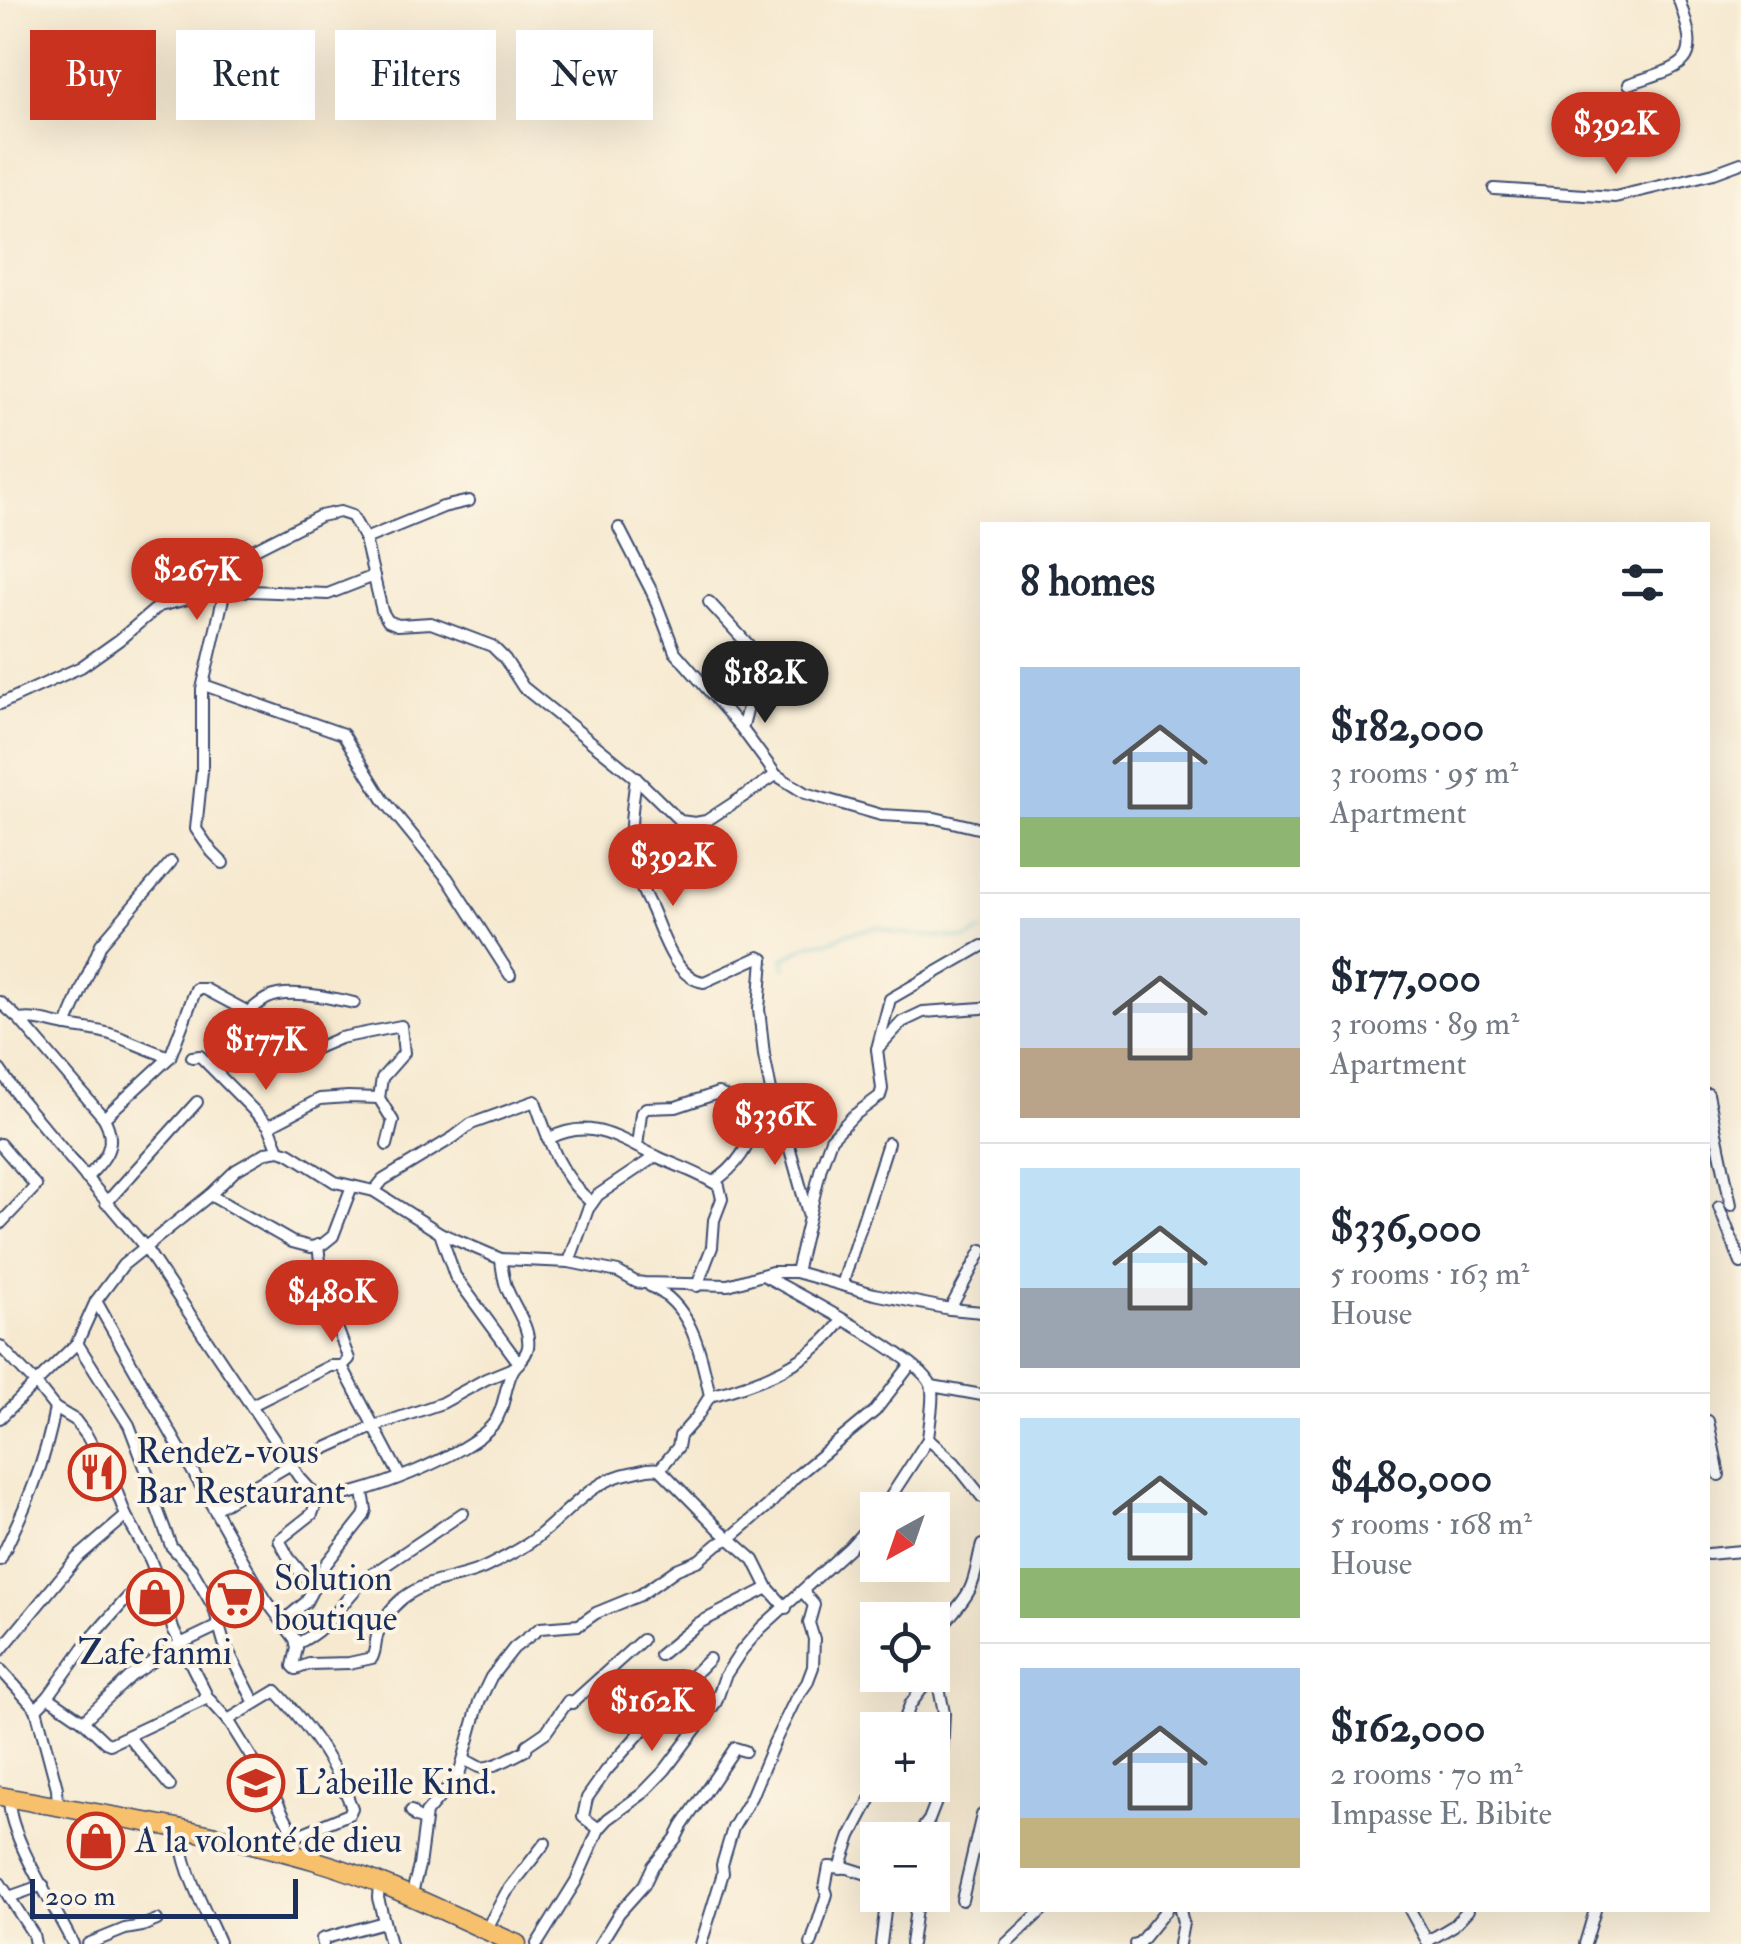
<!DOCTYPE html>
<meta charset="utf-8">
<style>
:root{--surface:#fff;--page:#f6f6f7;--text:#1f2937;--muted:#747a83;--line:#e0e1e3;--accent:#c8321e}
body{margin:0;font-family:"IM FELL Double Pica",serif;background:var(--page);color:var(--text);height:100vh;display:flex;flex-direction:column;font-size:38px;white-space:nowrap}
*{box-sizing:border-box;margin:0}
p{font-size:32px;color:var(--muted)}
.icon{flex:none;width:55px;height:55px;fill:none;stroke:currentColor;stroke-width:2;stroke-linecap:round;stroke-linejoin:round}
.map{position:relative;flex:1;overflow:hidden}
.panel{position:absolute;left:980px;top:522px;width:730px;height:1390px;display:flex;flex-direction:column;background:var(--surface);border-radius:0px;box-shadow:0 10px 40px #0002}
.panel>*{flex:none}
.banner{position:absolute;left:30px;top:30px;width:800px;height:90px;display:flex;gap:20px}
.needle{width:65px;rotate:220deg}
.buttons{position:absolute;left:860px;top:1492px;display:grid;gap:20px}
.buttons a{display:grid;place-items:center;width:90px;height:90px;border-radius:0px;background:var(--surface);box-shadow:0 10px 40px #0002;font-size:50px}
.scale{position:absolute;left:30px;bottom:25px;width:268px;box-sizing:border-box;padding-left:10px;border:5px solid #1b2f5e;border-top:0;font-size:28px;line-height:35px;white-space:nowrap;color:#1b2f5e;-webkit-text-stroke:8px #fcf5e5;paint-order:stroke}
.price{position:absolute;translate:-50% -85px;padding:0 22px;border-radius:35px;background:var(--accent);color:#fff;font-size:32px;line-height:65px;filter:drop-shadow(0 2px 5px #0008)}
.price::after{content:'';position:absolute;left:50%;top:60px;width:30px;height:22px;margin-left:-15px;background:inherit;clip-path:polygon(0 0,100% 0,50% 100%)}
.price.current{background:#222;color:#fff}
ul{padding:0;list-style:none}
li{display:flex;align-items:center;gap:30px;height:250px;padding:0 40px}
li+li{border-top:2px solid var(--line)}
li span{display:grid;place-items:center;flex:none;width:280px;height:200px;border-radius:0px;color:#555}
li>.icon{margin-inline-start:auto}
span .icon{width:120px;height:120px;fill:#fffc;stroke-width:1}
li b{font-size:42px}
h2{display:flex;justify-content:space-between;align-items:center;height:120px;padding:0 40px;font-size:42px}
.tag{padding:0 35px;border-radius:0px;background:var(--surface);box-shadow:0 10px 40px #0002;font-size:35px;line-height:90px}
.tag.current{background:var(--accent);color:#fff}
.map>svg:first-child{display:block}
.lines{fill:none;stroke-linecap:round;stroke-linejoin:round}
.stream{stroke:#4dbbc5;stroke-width:2.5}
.street-casing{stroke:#3c4b6f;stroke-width:14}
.primary-casing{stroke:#3c4b6f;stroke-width:21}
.street{stroke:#fff;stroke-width:10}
.primary{stroke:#f7c06c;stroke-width:18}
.labels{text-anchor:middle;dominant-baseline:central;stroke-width:8;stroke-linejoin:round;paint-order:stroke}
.poi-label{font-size:35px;fill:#1b2f5e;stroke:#fcf5e5;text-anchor:start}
</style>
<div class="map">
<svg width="1741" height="1944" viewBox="0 0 1741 1944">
<rect width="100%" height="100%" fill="#fcf5e5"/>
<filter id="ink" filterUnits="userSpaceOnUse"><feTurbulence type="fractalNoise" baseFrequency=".01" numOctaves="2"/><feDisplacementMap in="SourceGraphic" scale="20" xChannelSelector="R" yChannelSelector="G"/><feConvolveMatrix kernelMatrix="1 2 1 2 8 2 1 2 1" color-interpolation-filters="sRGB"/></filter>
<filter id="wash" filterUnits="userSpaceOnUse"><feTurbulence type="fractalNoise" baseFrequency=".0048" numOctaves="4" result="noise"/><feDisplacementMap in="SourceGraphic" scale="40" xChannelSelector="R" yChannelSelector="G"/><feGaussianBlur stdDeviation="2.25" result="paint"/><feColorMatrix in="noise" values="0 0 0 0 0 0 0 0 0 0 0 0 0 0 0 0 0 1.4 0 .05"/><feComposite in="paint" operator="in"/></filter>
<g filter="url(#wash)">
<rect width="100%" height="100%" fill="#f6e9d0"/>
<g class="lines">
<!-- stream -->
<polyline class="stream" points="785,968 783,959 810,944 832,941 847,933 879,927 896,933 967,939 982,931"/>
</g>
</g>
<g filter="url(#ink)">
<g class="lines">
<!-- street casing -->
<g class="street-casing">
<g id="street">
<path d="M1629,84C1688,64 1702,66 1679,0"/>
<polyline points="1494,189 1615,197 1714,173 1741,163"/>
<polyline points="619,528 652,592 675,652 742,729 776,775 805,793 881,815 935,818 982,829"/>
<polyline points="365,539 443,507 469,501"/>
<polyline points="709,602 766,664 763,677 749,703 742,729"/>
<polyline points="204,685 343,734 383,799 448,879 510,975"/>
<polyline points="0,704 81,667 119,640 159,606 225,590 328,594 374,576"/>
<path d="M636,778C632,807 628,835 634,864C637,880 644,894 651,908C662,932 674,978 704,982L759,957L763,959L759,1009L764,1055L772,1096L785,1113L788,1142L809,1217"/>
<polyline points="223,863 212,852 196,829 202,771 202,689 225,590 233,570 243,558 255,549 320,516 340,512 352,516 365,539 382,611 388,621 398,625 431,623 492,646 505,659 523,687 636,778 680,821 695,823 706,821 776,775"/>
<path d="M0,1002L20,1020C38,1017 51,1024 68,1026C85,1029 101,1030 116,1036C134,1043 151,1051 170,1057"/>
<path d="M20,1020L104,1118C118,1144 106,1159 86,1178"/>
<polyline points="66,1026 101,944 171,862"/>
<polyline points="877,1049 902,1022 923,1012 982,1008"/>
<polyline points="192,1057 200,1056 269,1126 279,1150"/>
<polyline points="209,1065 278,1052 312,1050 340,1038 401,1026 404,1053 382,1078 379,1098 393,1121 387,1145"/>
<path d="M0,1070L21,1100L144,1246L299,1477L318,1498C356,1500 471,1454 494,1423C505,1408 504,1389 512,1372C516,1363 526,1359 528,1347C531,1328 514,1307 507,1289C503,1279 502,1270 501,1259"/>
<polyline points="1708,1094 1731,1205"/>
<path d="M104,1118L170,1057L196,989H205L248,1012C254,1008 261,1001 268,998C288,988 333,998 354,1003"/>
<polyline points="269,1126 320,1099 348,1097 379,1098"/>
<path d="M548,1139C593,1116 619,1140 660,1158C680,1167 701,1174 719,1186L722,1199L714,1220L712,1247L697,1286"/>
<polyline points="0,1144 36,1186 0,1224"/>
<polyline points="637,1147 641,1113 646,1108 676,1107 718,1093 761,1116"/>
<path d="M713,1182C740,1166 749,1143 761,1116L785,1113"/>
<path d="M374,1191L383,1180L454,1137L471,1124L535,1101C548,1139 560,1177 592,1203"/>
<polyline points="210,1195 292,1242 311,1247 323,1244 333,1236 352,1186"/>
<polyline points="106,1203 197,1102"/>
<polyline points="1719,1207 1741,1263"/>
<polyline points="440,1233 455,1276 519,1363"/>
<polyline points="318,1245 324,1294 349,1359 342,1366"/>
<polyline points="569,1262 588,1209 598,1195 656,1156"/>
<polyline points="796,1272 821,1167 831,1139 853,1116 880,1096 882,1089 877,1049 890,999 982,946"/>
<path d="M763,1275C793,1292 922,1358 931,1385C935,1396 929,1426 928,1439L955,1463L982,1497"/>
<polyline points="842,1285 888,1143"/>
<path d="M650,1286C693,1305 701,1355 710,1396L696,1418L680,1436L678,1447L660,1469L720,1530L754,1560L768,1588L786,1608"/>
<path d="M96,1301L240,1555L266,1600L295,1639L297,1648L293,1666L296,1669L309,1664L349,1663L372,1658C376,1650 375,1644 377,1636C381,1620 391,1608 403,1598C432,1576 461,1581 490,1565C505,1557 522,1549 536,1538C567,1514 591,1480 630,1473C642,1471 647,1467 660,1469"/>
<polyline points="950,1309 982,1250"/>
<polyline points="77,1343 129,1425 156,1496 155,1503 171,1546 191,1568 214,1608 224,1643 255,1703"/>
<path d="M0,1346L36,1384L55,1408L75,1420L87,1436L115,1487L126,1516L150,1559L162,1590L173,1629L181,1644L208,1698L228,1720L276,1691C307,1724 336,1765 352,1808L349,1814L298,1835L290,1834"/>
<polyline points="932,1386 982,1395"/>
<path d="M710,1396C759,1383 812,1363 842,1320"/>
<polyline points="252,1405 330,1366 342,1366 400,1476"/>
<polyline points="0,1418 77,1343 96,1301 123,1265 210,1195 236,1170 267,1152 279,1150 289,1153 335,1182 374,1191 440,1233 501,1259 569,1262 618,1272 636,1282 644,1283 728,1285 772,1272 796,1272 874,1294 950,1309 982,1312"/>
<polyline points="1708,1421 1719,1475"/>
<polyline points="215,1509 291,1464 375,1426 442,1403 486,1379 513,1368"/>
<polyline points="882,1510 928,1439"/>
<polyline points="1708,1554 1741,1551"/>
<path d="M0,1560C25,1508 45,1466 55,1408"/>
<polyline points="314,1588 289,1558 279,1540 312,1514 318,1498"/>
<polyline points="283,1621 306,1602 326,1564 364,1516 366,1510 363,1492"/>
<polyline points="217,1623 266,1600"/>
<path d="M932,1643C940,1623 959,1610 969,1591C977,1576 977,1560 982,1545"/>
<path d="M296,1644C333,1628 341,1600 368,1577L463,1513"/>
<polyline points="0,1651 77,1558 126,1516"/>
<polyline points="660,1655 699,1623 768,1588"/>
<polyline points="0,1669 36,1709 57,1788 58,1807"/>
<polyline points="48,1697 83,1721 105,1742 110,1744 208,1698"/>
<polyline points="36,1709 48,1697 87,1643 128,1597 138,1586 156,1574"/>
<polyline points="228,1720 269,1786 289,1825 290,1834 286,1853"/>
<polyline points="83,1721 131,1676 176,1646 218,1626"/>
<polyline points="901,1730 910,1705 932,1675"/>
<polyline points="128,1736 170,1786"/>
<path d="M464,1760C469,1761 474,1765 479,1767C490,1770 517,1755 526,1750L527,1745L546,1732L568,1701L572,1703L642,1640"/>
<path d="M10,1797C3,1827 58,1912 73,1944"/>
<polyline points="411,1811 416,1817 424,1820"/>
<path d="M180,1829C181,1868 204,1907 219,1942"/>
<polyline points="599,1829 583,1817 587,1798 606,1771 683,1685 709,1659"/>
<polyline points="914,1840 929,1820 936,1802 941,1774 944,1713 939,1688 932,1676"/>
<polyline points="840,1868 851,1836 878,1785"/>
<polyline points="0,1883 33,1934 35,1944"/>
<polyline points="379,1883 378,1898 390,1944"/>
<polyline points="9,1897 43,1885"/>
<polyline points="411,1897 419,1866 426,1813 459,1775 479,1702 491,1677 514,1648 540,1628 579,1625 596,1613 640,1595 677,1569 699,1560 718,1544 729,1539 769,1505 794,1478 875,1411 911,1364"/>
<polyline points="962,1900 982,1815"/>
<polyline points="1410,1910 1428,1943"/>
<polyline points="486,1930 506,1893 545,1843"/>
<polyline points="1428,1941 1453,1926 1468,1910"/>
<polyline points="88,1944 125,1929 142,1926 157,1920"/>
<polyline points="323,1944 322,1939 384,1922"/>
<polyline points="537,1944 576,1881 599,1829 608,1819 642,1794 665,1770 716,1702 725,1676 742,1650 761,1628 849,1548 878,1516"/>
<polyline points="600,1944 619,1913 644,1885 653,1866 676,1838 682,1826 735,1748 745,1751"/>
<polyline points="701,1944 723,1873 722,1865 733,1828 751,1797 772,1747 795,1700 807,1683 813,1667 814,1639 809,1623 814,1605 803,1592"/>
<polyline points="811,1944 827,1894 825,1888 829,1867 848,1868 867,1874"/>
<polyline points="881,1944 887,1895"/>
<polyline points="911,1944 917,1902"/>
<polyline points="1006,1944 1042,1910"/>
<polyline points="1135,1944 1139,1943 1166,1910"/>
<polyline points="1179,1944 1183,1923 1180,1910"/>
<polyline points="1585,1944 1595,1910"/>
</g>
</g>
<!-- primary casing -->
<g class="primary-casing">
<path id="primary" d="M0,1796C107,1816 216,1831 320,1862C388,1882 452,1916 517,1944"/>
</g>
<!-- street -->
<use href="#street" class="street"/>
<!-- primary -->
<use href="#primary" class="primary"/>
</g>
</g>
<!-- icons -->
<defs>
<g id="restaurant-ring" transform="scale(2.875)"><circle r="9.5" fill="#fcf5e5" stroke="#c8321e" stroke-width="1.5"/><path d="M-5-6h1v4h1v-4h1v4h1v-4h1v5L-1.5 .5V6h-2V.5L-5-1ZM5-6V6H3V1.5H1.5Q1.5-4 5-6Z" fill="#c8321e"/></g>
<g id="shop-ring" transform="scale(2.875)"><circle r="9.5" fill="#fcf5e5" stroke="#c8321e" stroke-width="1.5"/><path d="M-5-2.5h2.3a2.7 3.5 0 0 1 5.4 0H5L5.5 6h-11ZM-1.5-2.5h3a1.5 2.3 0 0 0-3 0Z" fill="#c8321e"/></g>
<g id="supermarket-ring" transform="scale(2.875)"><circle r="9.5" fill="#fcf5e5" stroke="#c8321e" stroke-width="1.5"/><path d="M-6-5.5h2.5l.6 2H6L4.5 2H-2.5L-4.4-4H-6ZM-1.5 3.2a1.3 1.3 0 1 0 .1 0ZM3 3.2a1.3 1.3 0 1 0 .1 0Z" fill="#c8321e"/></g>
<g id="school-ring" transform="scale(2.875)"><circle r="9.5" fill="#fcf5e5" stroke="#c8321e" stroke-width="1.5"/><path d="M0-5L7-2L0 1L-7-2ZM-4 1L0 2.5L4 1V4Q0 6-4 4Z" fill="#c8321e"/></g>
</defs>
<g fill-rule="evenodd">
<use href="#restaurant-ring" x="97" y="1472"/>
<use href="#shop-ring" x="155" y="1597"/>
<use href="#supermarket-ring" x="235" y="1599"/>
<use href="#school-ring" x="256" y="1783"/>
<use href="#shop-ring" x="96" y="1841"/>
</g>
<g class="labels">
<!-- poi labels -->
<g class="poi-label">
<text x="136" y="1452">Rendez-vous<tspan x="136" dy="40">Bar Restaurant</tspan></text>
<text x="274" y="1579">Solution<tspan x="274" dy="40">boutique</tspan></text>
<text x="155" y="1653" text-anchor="middle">Zafe fanmi</text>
<text x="295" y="1783">L'abeille Kind.</text>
<text x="135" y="1841">A la volonté de dieu</text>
</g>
</g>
</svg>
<div class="buttons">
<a><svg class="needle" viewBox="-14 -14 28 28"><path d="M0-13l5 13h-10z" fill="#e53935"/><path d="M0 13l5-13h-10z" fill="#747a83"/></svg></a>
<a><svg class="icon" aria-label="locate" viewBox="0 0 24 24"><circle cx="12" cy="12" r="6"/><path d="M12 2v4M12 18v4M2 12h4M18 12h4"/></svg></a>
<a>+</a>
<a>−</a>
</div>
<div class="scale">200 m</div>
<b class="price" style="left:1616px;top:177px">$392K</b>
<b class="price" style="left:197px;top:623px">$267K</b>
<b class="price current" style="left:765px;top:726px">$182K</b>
<b class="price" style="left:673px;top:909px">$392K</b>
<b class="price" style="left:266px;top:1093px">$177K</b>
<b class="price" style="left:775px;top:1168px">$336K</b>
<b class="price" style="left:332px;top:1345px">$480K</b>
<b class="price" style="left:652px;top:1754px">$162K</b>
<div class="banner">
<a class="tag current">Buy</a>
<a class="tag">Rent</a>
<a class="tag">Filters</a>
<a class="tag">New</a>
</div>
<section class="panel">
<h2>8 homes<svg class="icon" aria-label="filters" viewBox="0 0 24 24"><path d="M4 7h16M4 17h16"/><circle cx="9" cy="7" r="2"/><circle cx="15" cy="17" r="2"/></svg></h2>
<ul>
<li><span style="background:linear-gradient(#a9c7e8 75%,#8fb573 0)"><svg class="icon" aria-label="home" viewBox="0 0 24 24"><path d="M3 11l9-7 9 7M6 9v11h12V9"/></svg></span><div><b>$182,000</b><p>3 rooms · 95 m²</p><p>Apartment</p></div></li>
<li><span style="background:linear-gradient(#c9d6e8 65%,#b9a48a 0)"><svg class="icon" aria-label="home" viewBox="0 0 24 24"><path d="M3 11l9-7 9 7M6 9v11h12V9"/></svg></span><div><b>$177,000</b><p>3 rooms · 89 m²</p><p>Apartment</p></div></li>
<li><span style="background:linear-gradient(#bfe0f5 60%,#9aa5b1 0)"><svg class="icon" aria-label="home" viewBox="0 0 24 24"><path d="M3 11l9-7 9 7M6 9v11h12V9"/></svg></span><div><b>$336,000</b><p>5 rooms · 163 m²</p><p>House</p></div></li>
<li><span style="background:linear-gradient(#bfe0f5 75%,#8fb573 0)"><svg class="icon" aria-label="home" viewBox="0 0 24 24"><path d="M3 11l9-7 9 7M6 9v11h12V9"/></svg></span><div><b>$480,000</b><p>5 rooms · 168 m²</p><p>House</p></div></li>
<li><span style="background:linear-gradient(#a9c7e8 75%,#c2b280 0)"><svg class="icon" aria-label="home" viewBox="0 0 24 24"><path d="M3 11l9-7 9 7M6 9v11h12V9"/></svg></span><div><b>$162,000</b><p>2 rooms · 70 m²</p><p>Impasse E. Bibite</p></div></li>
</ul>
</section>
</div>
